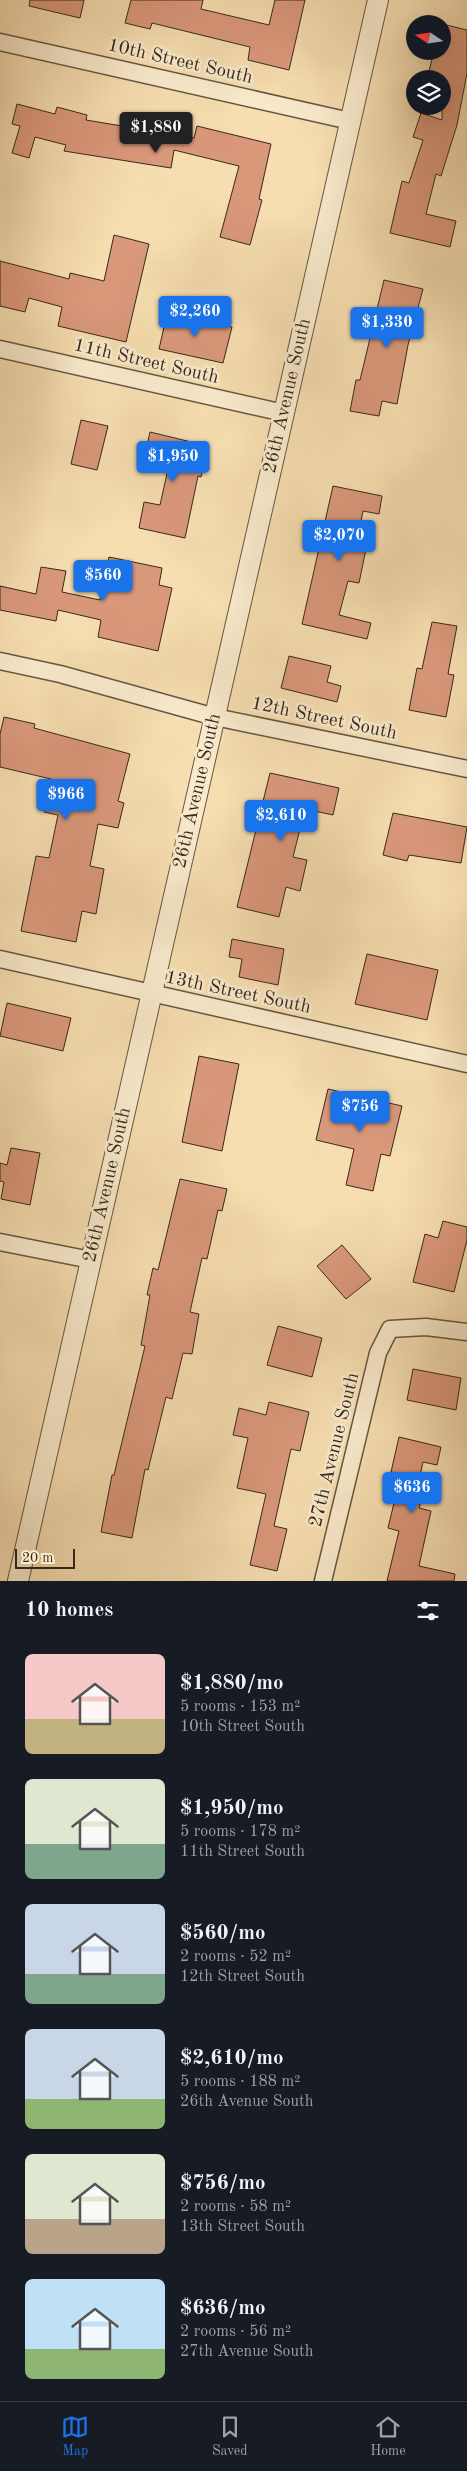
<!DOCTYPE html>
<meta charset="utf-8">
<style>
:root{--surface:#171b24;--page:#242831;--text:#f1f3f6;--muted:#9ea1a6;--line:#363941;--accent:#1a73e8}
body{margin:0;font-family:"Old Standard TT",serif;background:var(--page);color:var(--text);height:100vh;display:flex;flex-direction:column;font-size:19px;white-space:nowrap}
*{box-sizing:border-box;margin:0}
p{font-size:16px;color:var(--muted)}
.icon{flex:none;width:28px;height:28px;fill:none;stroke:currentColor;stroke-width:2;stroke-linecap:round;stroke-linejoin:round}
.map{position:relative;height:1581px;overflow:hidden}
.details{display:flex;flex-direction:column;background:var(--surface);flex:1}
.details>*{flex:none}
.needle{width:32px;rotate:283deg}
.buttons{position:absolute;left:406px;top:15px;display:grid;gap:10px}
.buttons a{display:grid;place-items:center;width:45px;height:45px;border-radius:50%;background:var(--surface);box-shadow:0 5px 20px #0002;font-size:25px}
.scale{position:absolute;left:15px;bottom:12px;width:60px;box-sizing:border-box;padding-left:5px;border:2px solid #37281d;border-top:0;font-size:14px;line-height:18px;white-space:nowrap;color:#37281d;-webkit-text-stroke:4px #f9eacc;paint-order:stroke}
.price{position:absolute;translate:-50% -42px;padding:0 11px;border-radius:5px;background:var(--accent);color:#fff;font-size:16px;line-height:32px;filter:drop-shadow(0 1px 2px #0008)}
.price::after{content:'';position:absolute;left:50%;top:30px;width:15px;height:11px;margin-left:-8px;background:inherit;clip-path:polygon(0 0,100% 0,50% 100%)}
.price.selected{background:#222;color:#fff}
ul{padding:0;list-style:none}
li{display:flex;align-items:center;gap:15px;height:125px;padding:0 25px}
li span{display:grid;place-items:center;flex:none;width:140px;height:100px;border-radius:8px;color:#555}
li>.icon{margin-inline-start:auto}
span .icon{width:60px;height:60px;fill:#fffc;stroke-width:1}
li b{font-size:21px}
h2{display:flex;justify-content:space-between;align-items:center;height:60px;padding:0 25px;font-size:21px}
.dock{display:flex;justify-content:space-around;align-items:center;height:70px;border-top:1px solid var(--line);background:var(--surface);font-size:14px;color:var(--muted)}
.dock a{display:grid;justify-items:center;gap:2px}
.dock .selected{color:var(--accent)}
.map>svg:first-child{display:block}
.building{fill:#da987b;stroke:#37281d}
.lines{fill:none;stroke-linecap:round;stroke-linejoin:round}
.minor-casing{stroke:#675642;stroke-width:19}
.tertiary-casing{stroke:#675642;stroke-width:22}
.minor{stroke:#f9eacc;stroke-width:16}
.tertiary{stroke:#f9eacc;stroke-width:20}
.labels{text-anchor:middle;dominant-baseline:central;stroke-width:5;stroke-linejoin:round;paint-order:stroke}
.street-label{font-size:19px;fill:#37281d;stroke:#f9eacc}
</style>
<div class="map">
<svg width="467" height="1581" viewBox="0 0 467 1581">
<rect width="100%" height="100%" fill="#f6deb1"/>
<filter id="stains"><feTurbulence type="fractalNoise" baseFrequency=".004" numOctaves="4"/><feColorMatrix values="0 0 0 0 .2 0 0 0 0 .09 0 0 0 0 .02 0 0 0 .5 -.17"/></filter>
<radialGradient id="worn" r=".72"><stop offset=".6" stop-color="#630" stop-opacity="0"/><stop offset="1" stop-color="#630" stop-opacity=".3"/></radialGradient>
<!-- building -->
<g class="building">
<polygon points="30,0 84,0 80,18 29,6"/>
<polygon points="131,0 203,0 201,9 269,25 275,0 305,0 289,70 248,60 250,47 152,23 150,29 125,23"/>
<polygon points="442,24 467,30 467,73 457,125 441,176 436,174 426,214 456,221 450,247 390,233 402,181 409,183 423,140 413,137 421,113 442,120 442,79 427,79 434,51 442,51"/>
<polygon points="17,104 55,114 57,107 87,115 86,120 194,138 197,126 271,144 259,199 262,200 250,245 220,237 239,166 174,150 171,168 64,151 66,145 35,137 29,158 12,153 20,126 12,124"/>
<polygon points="114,235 149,244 126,342 58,326 62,307 29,298 25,312 0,306 0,261 69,279 70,273 104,281"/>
<polygon points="384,280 423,289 408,345 397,404 382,401 379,416 350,411 356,380 360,380"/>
<polygon points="167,314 232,327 223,363 159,349"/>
<polygon points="81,420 108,426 97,470 71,464"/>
<polygon points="150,432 208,446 201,477 198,476 185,538 139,528 144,502 160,505 168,469 143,463"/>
<polygon points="333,486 382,496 379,514 363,511 356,547 366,549 359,583 348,581 339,615 371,623 367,639 302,624"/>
<polygon points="109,557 162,568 159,585 172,588 158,651 98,637 101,620 58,610 56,621 0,610 0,586 36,594 41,567 66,571 62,592 100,600"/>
<polygon points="432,622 457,626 448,674 454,675 446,717 409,710 417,668 422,669"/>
<polygon points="289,656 331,666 327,682 341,686 337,702 281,688"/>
<polygon points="4,717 35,724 34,728 130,754 118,801 124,803 118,828 98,824 90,866 104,869 96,914 82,911 76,942 21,931 36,856 49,858 58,815 44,812 51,779 0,767 0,734"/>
<polygon points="270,773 339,788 333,815 305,809 293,857 307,860 300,891 286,887 279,917 237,907"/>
<polygon points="393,813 467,827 461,863 409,855 407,861 383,855"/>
<polygon points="232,939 284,949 278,985 239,977 242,959 229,957"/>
<polygon points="367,954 438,970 427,1020 355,1004"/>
<polygon points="7,1003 71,1018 63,1051 0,1036"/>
<polygon points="199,1056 239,1064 222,1151 182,1142"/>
<polygon points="328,1089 402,1106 390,1156 381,1154 373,1191 346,1185 354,1149 316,1140"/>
<polygon points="11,1148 40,1153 30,1205 1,1199 4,1182 0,1181 0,1163 7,1165"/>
<polygon points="180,1179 227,1189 222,1211 218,1210 207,1259 202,1258 190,1312 199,1314 192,1354 183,1353 172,1399 166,1397 148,1470 145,1469 132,1538 101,1532 112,1475 114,1475 145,1346 141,1345 150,1295 147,1295 153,1268 158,1270"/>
<polygon points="443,1221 467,1227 467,1240 454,1292 413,1282 425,1234 438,1238"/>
<polygon points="342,1245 371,1279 346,1299 317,1266"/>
<polygon points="278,1326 322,1338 312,1377 267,1365"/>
<polygon points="413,1369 461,1378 456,1410 407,1400"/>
<polygon points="269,1402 309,1412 300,1451 291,1449 274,1526 287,1529 277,1571 250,1565 266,1494 237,1488 248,1438 233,1435 239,1408 266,1415"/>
<polygon points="399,1437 441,1447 437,1465 423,1462 416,1493 423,1495 419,1508 431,1511 419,1566 455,1574 454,1581 387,1581 399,1531 388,1528 401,1474 391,1472"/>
</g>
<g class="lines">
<!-- minor casing -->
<g class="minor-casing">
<g id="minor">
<polyline points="0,42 350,121"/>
<polyline points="0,349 284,413"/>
<polyline points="0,661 60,674 215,717 467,769"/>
<polyline points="0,959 467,1064"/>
<polyline points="0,1242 91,1260"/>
<polyline points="323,1581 378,1353 390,1329 426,1327 467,1332"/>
</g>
</g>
<!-- tertiary casing -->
<g class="tertiary-casing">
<polyline id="tertiary" points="18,1581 378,0"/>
</g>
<!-- minor -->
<use href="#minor" class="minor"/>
<!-- tertiary -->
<use href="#tertiary" class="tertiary"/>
</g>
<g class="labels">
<!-- street labels -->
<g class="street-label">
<text transform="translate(180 62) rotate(13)">10th Street South</text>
<text transform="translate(146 362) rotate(13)">11th Street South</text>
<text transform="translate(288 396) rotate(-77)">26th Avenue South</text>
<text transform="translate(324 719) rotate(12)">12th Street South</text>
<text transform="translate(198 791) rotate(-77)">26th Avenue South</text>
<text transform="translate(238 993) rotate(12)">13th Street South</text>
<text transform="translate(108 1185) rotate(-77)">26th Avenue South</text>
<text transform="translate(335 1450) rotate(-76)">27th Avenue South</text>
</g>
</g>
<rect width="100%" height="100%" filter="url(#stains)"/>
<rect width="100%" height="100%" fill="url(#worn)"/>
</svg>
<div class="buttons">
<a><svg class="needle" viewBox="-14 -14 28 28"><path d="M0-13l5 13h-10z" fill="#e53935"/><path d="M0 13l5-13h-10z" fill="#9ea1a6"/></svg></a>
<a><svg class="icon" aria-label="layers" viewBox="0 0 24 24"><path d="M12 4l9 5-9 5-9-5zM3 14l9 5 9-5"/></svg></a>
</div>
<div class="scale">20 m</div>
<b class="price selected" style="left:156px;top:154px">$1,880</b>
<b class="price" style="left:195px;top:338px">$2,260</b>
<b class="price" style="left:387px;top:349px">$1,330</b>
<b class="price" style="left:173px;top:483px">$1,950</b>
<b class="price" style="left:339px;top:562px">$2,070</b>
<b class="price" style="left:103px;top:602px">$560</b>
<b class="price" style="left:66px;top:821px">$966</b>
<b class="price" style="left:281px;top:842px">$2,610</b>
<b class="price" style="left:360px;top:1133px">$756</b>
<b class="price" style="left:412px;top:1514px">$636</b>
</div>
<section class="details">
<h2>10 homes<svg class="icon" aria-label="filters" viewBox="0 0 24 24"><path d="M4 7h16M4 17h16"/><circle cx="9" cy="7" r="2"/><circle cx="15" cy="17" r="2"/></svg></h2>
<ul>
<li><span style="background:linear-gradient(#f6c9c9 65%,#c2b280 0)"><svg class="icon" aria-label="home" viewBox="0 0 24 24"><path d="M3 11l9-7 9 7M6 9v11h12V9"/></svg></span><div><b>$1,880/mo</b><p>5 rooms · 153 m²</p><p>10th Street South</p></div></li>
<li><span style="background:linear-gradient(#dfe7d0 65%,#7fa58c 0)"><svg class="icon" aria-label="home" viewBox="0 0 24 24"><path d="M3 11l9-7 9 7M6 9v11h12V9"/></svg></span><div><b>$1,950/mo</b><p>5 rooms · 178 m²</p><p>11th Street South</p></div></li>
<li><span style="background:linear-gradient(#c9d6e8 70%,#7fa58c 0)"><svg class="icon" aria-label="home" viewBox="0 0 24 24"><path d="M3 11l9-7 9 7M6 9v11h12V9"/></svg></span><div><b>$560/mo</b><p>2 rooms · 52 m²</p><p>12th Street South</p></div></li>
<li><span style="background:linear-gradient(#c9d6e8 70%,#8fb573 0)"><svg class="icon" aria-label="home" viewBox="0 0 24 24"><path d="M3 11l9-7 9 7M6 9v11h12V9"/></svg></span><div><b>$2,610/mo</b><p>5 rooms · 188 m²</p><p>26th Avenue South</p></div></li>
<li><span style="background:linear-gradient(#dfe7d0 65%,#b9a48a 0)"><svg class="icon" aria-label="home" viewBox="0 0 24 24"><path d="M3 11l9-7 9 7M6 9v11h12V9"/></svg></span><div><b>$756/mo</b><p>2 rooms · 58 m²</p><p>13th Street South</p></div></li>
<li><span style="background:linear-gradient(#bfe0f5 70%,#8fb573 0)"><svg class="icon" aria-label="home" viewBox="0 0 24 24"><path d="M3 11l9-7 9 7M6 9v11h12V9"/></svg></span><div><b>$636/mo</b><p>2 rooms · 56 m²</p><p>27th Avenue South</p></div></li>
</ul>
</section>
<nav class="dock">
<a class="selected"><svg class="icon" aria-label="map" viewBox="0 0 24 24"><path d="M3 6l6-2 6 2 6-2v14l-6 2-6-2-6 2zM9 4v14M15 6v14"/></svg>Map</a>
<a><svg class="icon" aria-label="saved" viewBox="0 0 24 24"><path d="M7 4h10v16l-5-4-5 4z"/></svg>Saved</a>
<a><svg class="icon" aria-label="home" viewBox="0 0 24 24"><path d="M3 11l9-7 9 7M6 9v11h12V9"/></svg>Home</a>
</nav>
